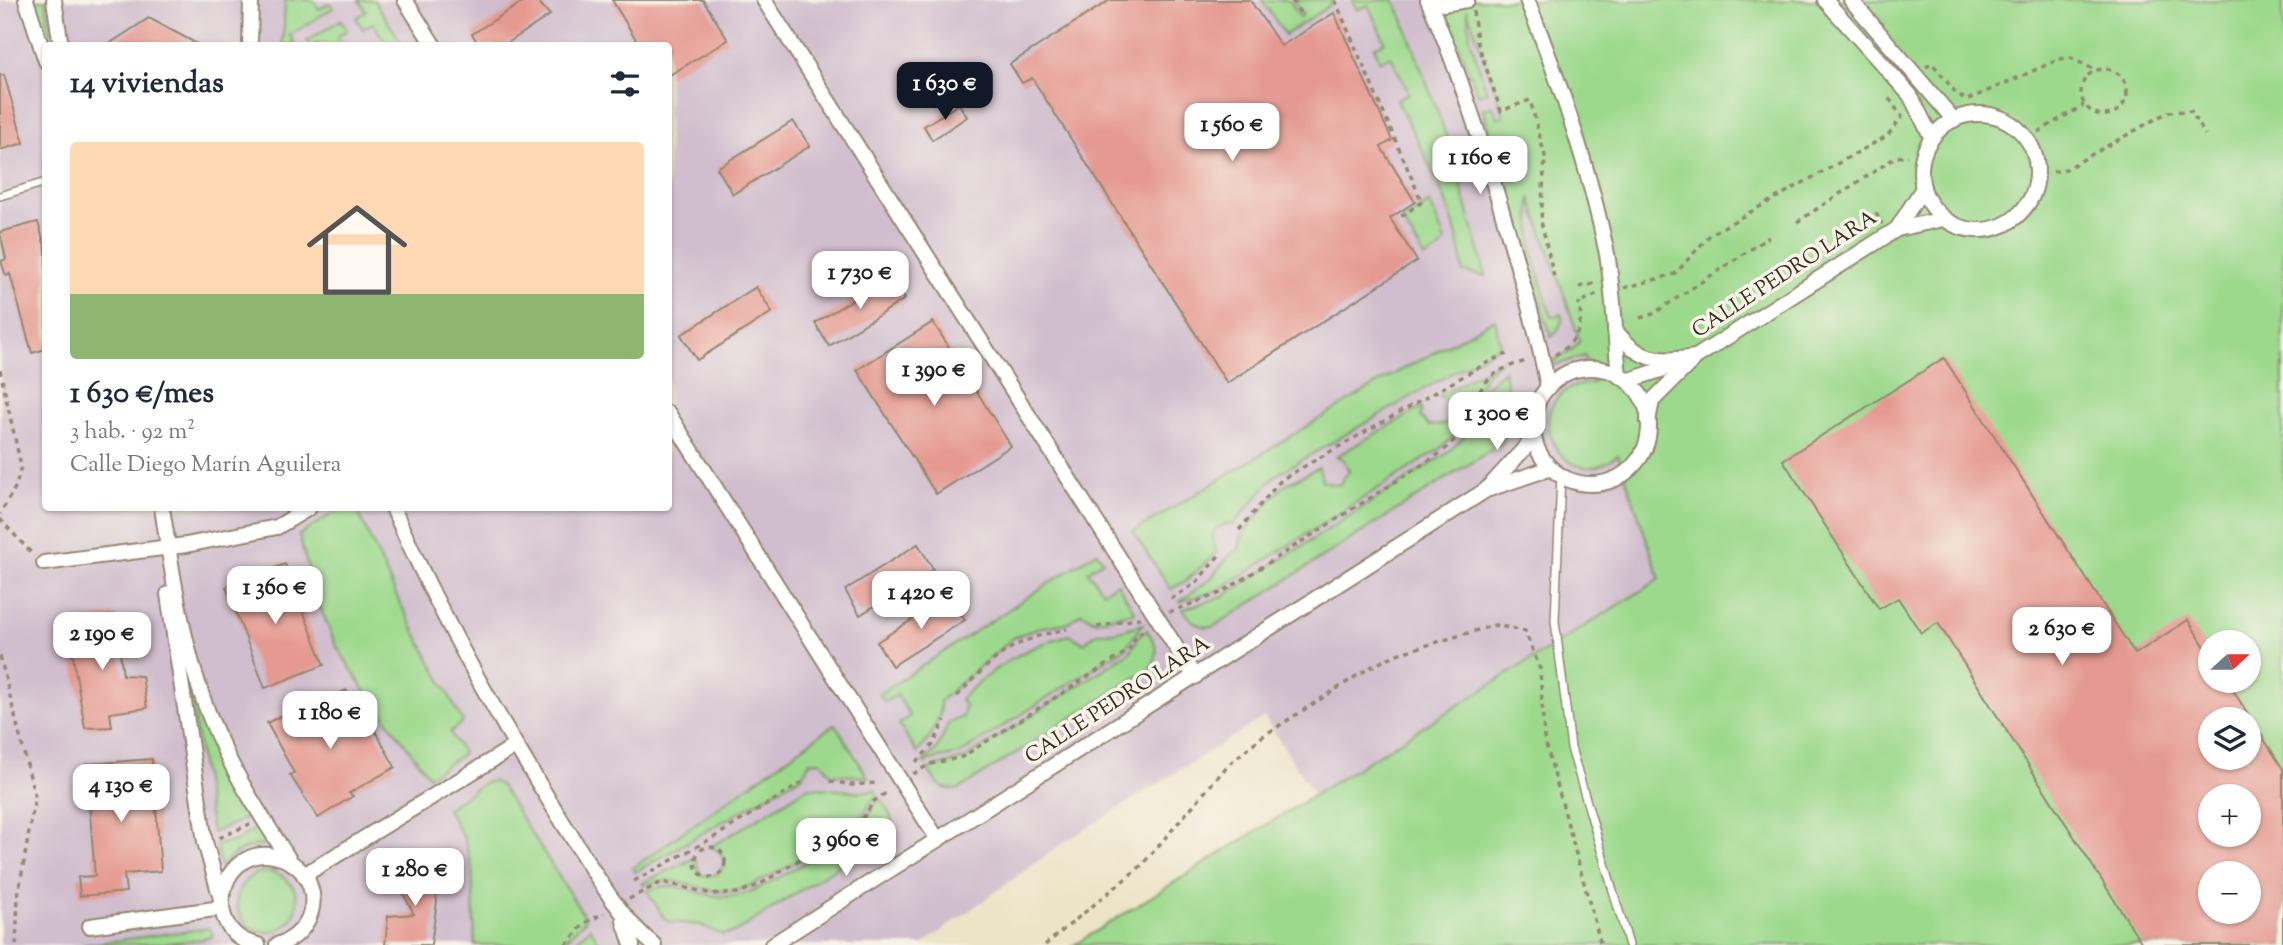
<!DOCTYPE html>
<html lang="es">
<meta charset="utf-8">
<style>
:root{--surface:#fff;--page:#f6f6f7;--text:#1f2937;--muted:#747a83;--accent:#111827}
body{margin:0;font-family:"Sorts Mill Goudy",serif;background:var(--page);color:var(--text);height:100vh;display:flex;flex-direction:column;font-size:26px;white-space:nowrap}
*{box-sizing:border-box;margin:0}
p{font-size:23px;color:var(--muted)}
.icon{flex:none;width:38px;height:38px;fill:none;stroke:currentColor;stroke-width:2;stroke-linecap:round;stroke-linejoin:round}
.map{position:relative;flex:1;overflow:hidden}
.sheet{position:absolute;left:42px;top:42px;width:630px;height:469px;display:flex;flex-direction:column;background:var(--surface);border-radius:7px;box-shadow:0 2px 5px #0004}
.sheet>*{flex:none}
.needle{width:46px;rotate:69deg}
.buttons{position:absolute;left:2198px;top:630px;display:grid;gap:14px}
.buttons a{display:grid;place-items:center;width:63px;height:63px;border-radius:50%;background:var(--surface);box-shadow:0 2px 5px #0004;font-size:35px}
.price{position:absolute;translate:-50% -60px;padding:0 16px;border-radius:14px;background:#fff;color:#222;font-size:23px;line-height:46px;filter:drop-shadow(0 2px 4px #0008)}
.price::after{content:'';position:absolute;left:50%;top:42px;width:21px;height:16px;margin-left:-10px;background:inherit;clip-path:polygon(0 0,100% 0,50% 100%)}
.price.current{background:var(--accent);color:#fff}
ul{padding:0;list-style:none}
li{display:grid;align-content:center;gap:14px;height:371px;padding:0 28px}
li span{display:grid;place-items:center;height:217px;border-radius:7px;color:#555}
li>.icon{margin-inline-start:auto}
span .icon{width:126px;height:126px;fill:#fffc;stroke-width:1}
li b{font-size:30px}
h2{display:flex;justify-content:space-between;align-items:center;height:84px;padding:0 28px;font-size:30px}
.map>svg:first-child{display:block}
.industrial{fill:#d0bdcd;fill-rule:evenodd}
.green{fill:#9dd98d;stroke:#6c8256;stroke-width:2;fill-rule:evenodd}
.building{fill:#e59990;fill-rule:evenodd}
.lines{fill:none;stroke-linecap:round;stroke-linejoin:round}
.lane-casing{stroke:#948772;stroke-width:10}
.street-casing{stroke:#948772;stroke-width:18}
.path{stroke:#948772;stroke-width:3.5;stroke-dasharray:5 5;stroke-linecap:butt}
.lane{stroke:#fff;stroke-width:7}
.street{stroke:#fff;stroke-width:14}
.labels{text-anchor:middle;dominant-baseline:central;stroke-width:7;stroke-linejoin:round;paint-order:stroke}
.street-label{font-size:21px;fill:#3b2a1e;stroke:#f7f3e8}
</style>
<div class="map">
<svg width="2283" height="945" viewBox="0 0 2283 945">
<rect width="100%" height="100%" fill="#f7f3e8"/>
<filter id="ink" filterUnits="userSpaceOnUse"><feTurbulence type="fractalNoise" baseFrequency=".0143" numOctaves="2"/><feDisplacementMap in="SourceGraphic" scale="14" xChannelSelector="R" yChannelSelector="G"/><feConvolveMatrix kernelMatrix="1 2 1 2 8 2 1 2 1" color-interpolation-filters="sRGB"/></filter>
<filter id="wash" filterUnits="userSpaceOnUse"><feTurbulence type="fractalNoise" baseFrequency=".00686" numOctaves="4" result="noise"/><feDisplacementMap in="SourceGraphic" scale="28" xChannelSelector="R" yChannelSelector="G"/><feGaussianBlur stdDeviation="1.57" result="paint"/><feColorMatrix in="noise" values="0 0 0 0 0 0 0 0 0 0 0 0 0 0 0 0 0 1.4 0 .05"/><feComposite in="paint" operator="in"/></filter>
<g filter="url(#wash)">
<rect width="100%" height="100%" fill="#ede4c7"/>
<!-- industrial -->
<path class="industrial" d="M0,0H2154L2202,65L2283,945H1412L1264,717L1063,843L922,945H0ZM46,46H668V508H46ZM2210,642H2249V681H2210ZM2210,719H2249V758H2210ZM2210,796H2249V835H2210ZM2210,873H2249V912H2210Z"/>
<!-- green -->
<g class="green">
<polygon points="33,0 46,0 52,45 49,45"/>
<polygon points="285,0 313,0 319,9 330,3 333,8 290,35 296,45 283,45"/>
<polygon points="359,0 374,0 403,45 387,45 373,23 363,29 356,18 366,11"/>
<polygon points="1262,0 1289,0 1300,17 1303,14 1294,0 1330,0 1332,4 1285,35"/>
<path d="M1352,0H1394L1402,17L1449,143L1486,276L1463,272C1459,211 1422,154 1397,99L1409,93L1391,56L1380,61L1374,47L1385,42L1368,5L1357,10Z"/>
<path d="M1441,0H2283V945H1074L1660,579L1618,455C1559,505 1509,387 1594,383L1585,356L1555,365L1554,360L1570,352L1580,341L1530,197L1532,251L1551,317L1561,314L1563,320L1556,333L1551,337L1483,109L1493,105L1497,118L1504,116L1467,9L1470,38L1487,92L1478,95ZM2210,642H2249V681H2210ZM2210,719H2249V758H2210ZM2210,796H2249V835H2210ZM2210,873H2249V912H2210Z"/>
<polygon points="341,20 347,30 337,37 342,45 327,45 325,42 310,45 307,41"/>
<polygon points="1430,203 1445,241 1440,249 1425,258 1402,220"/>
<polygon points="1495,319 1500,345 1276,475 1233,525 1225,524 1215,530 1212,541 1217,552 1186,581 1171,589 1133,532 1385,379"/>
<polygon points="1502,360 1485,374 1460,430 1440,449 1219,590 1179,602 1209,580 1231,554 1239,549 1242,535 1276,494 1285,485 1319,467 1322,481 1339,485 1349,471 1344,460 1337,456 1422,407 1421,417 1429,426 1447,424 1452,407 1439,396"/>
<path d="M1504,370L1512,421L1502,443L1213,627C1198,628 1191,621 1183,609L1222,597L1445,455L1467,434L1485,388Z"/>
<polygon points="342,508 356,508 399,601 463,722 450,732 463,754 429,776 364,689 336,645 315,595 299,535"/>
<polygon points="1097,552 1103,561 1088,571 1103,592 1117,583 1135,612 1096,621 1081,613 1068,623 1037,628 1013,638 940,701 940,715 929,739 917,753 899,724 910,716 897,695 885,702 879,694"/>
<path d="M1143,624L1125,648L960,754L929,760L925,764L923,762L937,749L949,722L963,717L965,705L960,699C994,667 1024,647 1069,635L1084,643L1097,633L1116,632Z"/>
<path d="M1147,630C1157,646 1161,654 1149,669L959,789C942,792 935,782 928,769L964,759L1130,652L1139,636Z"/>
<polygon points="186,667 211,740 251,816 212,833"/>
<polygon points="835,724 868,777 831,774 821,761 810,762 802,776 635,872 633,868"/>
<polygon points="493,781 501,786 586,919 560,945 475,945 472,868 464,838 447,809 485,782"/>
<path d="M809,787L861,792L875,790L878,795C868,801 867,813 859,820C842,836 759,886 737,890C701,897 679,870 644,886L642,883L695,858L700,874C722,884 734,855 711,847Z"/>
<path d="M881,799L891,816L893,828L886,835L736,932L722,935L701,925L670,922L664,918L647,891C679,875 703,903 740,895C765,889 841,842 861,824C870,817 871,805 881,799Z"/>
<path d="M258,827L270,845C249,844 233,851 221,868L216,845L236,841Z"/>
<circle cx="267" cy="902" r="30"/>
<path d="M209,928L213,936C193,945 111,945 83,945Z"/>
<polygon points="590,928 601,945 572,945"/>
</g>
<g id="blocks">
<!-- building -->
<g class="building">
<polygon points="526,0 537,0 550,15 503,46 480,46 472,34"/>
<polygon points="612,0 703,0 728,40 668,76 668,46 640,46"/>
<polygon points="1110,0 1250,0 1281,46 1334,13 1392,140 1381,147 1415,202 1390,218 1417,261 1227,383 1032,78 1022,83 1010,64"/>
<polygon points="149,18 201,46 106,46"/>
<polygon points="0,75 4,75 24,143 0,150"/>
<polygon points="959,104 967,117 932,140 924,126"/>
<polygon points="793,121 810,146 733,194 717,168"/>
<polygon points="38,222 46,250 46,349 32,353 10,274 6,276 1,261 6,259 0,232"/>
<polygon points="891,276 905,299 829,346 815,323"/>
<polygon points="756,287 772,312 697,360 681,335"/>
<polygon points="933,322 1011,446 936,494 857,370"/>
<path d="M1944,358L2135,654L2188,620L2210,655V681H2227L2283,769V945H2143L1938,623L1921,633L1898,598L1879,609L1783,460ZM2210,719H2249V758H2210ZM2210,796H2249V835H2210ZM2210,873H2249V912H2210Z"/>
<polygon points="918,544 933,569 860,615 845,590"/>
<polygon points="285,564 324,665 265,688 226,587"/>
<polygon points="949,596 965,620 892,666 877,642"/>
<polygon points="115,615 123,675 142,676 147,708 110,713 112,727 85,728 67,622"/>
<polygon points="346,690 368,730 373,727 395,767 349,793 353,796 318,818 290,775 294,773 267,723 303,704 306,711"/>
<polygon points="152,759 161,871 124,874 126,892 80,896 78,877 95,876 86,764"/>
<polygon points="430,857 437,901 431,945 385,945 388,916 414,914 394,877"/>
</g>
</g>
</g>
<g filter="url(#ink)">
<use href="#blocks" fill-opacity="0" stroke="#948772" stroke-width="2"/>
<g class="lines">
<!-- lane casing -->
<g class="lane-casing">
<g id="lane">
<polyline points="0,196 46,182"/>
<polyline points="1561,476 1555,621 1571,748 1629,945"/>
</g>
</g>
<!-- street casing -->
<g class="street-casing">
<g id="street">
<polyline points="26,0 46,61"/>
<polyline points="54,0 61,46"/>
<polyline points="405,0 434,46"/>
<polyline points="764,0 1195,677"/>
<path d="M1428,0C1461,75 1485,153 1508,232C1523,284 1538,335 1548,387"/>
<polyline points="1432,0 1443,4 1467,0"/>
<path d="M1527,0C1560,82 1589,167 1607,254C1614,294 1615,336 1619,376"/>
<polyline points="1825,0 1910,95 1932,138"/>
<polyline points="1851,0 1954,120"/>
<polyline points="250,46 251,0"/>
<circle cx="1979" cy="172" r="58"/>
<polyline points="1897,229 1923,188"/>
<path d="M1615,330C1640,362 1657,362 1696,357"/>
<circle cx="1591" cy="426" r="58"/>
<polyline points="1627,381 1682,363"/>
<polyline points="668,413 938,840"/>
<polyline points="1648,421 1652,401 1696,357 1897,229 1944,219"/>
<polyline points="1487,489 1534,438"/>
<path d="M162,508C174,584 185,664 218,736C237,780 264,820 290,861"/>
<path d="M393,508C441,618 501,724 565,826C592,868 615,913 654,945"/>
<polyline points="44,563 186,545 277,527 309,508"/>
<polyline points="168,594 205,842 221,899"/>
<polyline points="304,875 515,746"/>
<polyline points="624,921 632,945"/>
<polyline points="90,926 222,908"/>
<path d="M258,945C194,932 223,834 284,859C296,864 306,874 310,886C319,912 302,938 277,945"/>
<polyline points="772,945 1486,490 1551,468"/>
</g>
</g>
<!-- path -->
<g class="path">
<polyline points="1292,0 1301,15"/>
<polyline points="1335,0 1422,202 1397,219"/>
<polyline points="1473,11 1477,41 1501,111 1530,100 1545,156 1541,221 1555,281"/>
<polyline points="1926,67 1932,63 1956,93 1967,100 2060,59 2071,58 2095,70"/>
<circle cx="2104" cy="92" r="23"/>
<polyline points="2038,132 2084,105"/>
<polyline points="2053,172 2066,169 2168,112 2191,111 2205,135"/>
<polyline points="1876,213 1882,224"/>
<polyline points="1797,222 1896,157 1908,156"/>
<polyline points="1579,287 1598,283"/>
<polyline points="1624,288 1675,274 1711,234 1887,136 1902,117 1888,97 1890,96"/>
<polyline points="1583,301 1600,293"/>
<polyline points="1640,318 1653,314 1769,237"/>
<path d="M1555,355C1577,342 1584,327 1579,302"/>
<polyline points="0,370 21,466 16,486 0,514"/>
<polyline points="0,519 34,556"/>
<polyline points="1239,530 1282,479 1492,360 1507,354"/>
<polyline points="1171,599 1196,583 1221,553"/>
<path d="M1169,612L1221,593L1442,452C1488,413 1460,377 1527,361"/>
<polyline points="1097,627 1140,618"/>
<polyline points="0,656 35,797 18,896 16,945"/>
<path d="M957,696C995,656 1011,640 1067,629"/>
<polyline points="916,762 933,745 945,720"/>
<polyline points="913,774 930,764 962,757 1128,651 1137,635 1146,629"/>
<polyline points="830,781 852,785 876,783"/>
<polyline points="219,838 250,824"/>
<circle cx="710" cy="862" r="15"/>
<polyline points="634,881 716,836 803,782"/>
<polyline points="629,899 662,882 712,894 737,893 759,885 861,821 874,801 889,791"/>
<polyline points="566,945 585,923 604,913"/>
<polyline points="1045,945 1141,866 1228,765 1260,738 1369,668 1397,654 1495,625 1525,631 1540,669 1544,737 1601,945"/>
</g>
<!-- lane -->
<use href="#lane" class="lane"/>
<!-- street -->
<use href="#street" class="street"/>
</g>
</g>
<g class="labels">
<!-- street labels -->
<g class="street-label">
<text transform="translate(1785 275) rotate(-33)">CALLE PEDRO LARA</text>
<text transform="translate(1118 701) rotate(-33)">CALLE PEDRO LARA</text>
</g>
</g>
</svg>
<div class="buttons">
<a><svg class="needle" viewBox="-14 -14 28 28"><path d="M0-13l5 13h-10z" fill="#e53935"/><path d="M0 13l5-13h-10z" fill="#747a83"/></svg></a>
<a><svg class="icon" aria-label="layers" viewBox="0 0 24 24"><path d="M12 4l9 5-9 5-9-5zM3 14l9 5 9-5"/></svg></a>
<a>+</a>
<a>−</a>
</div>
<b class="price current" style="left:945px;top:122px">1 630 €</b>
<b class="price" style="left:1232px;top:163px">1 560 €</b>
<b class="price" style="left:1480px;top:196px">1 160 €</b>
<b class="price" style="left:860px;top:311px">1 730 €</b>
<b class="price" style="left:934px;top:408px">1 390 €</b>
<b class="price" style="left:1497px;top:452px">1 300 €</b>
<b class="price" style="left:275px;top:626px">1 360 €</b>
<b class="price" style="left:921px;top:631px">1 420 €</b>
<b class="price" style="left:2062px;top:667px">2 630 €</b>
<b class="price" style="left:102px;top:672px">2 190 €</b>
<b class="price" style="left:330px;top:751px">1 180 €</b>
<b class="price" style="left:121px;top:824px">4 130 €</b>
<b class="price" style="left:846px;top:878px">3 960 €</b>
<b class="price" style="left:415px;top:908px">1 280 €</b>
<section class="sheet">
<h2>14 viviendas<svg class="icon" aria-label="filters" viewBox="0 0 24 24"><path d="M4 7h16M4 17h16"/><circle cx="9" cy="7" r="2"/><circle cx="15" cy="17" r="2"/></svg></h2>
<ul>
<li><span style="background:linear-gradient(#ffd9b3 70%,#8fb573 0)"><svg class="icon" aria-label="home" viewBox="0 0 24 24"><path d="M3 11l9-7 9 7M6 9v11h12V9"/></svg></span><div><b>1 630 €/mes</b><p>3 hab. · 92 m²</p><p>Calle Diego Marín Aguilera</p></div></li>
</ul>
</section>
</div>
